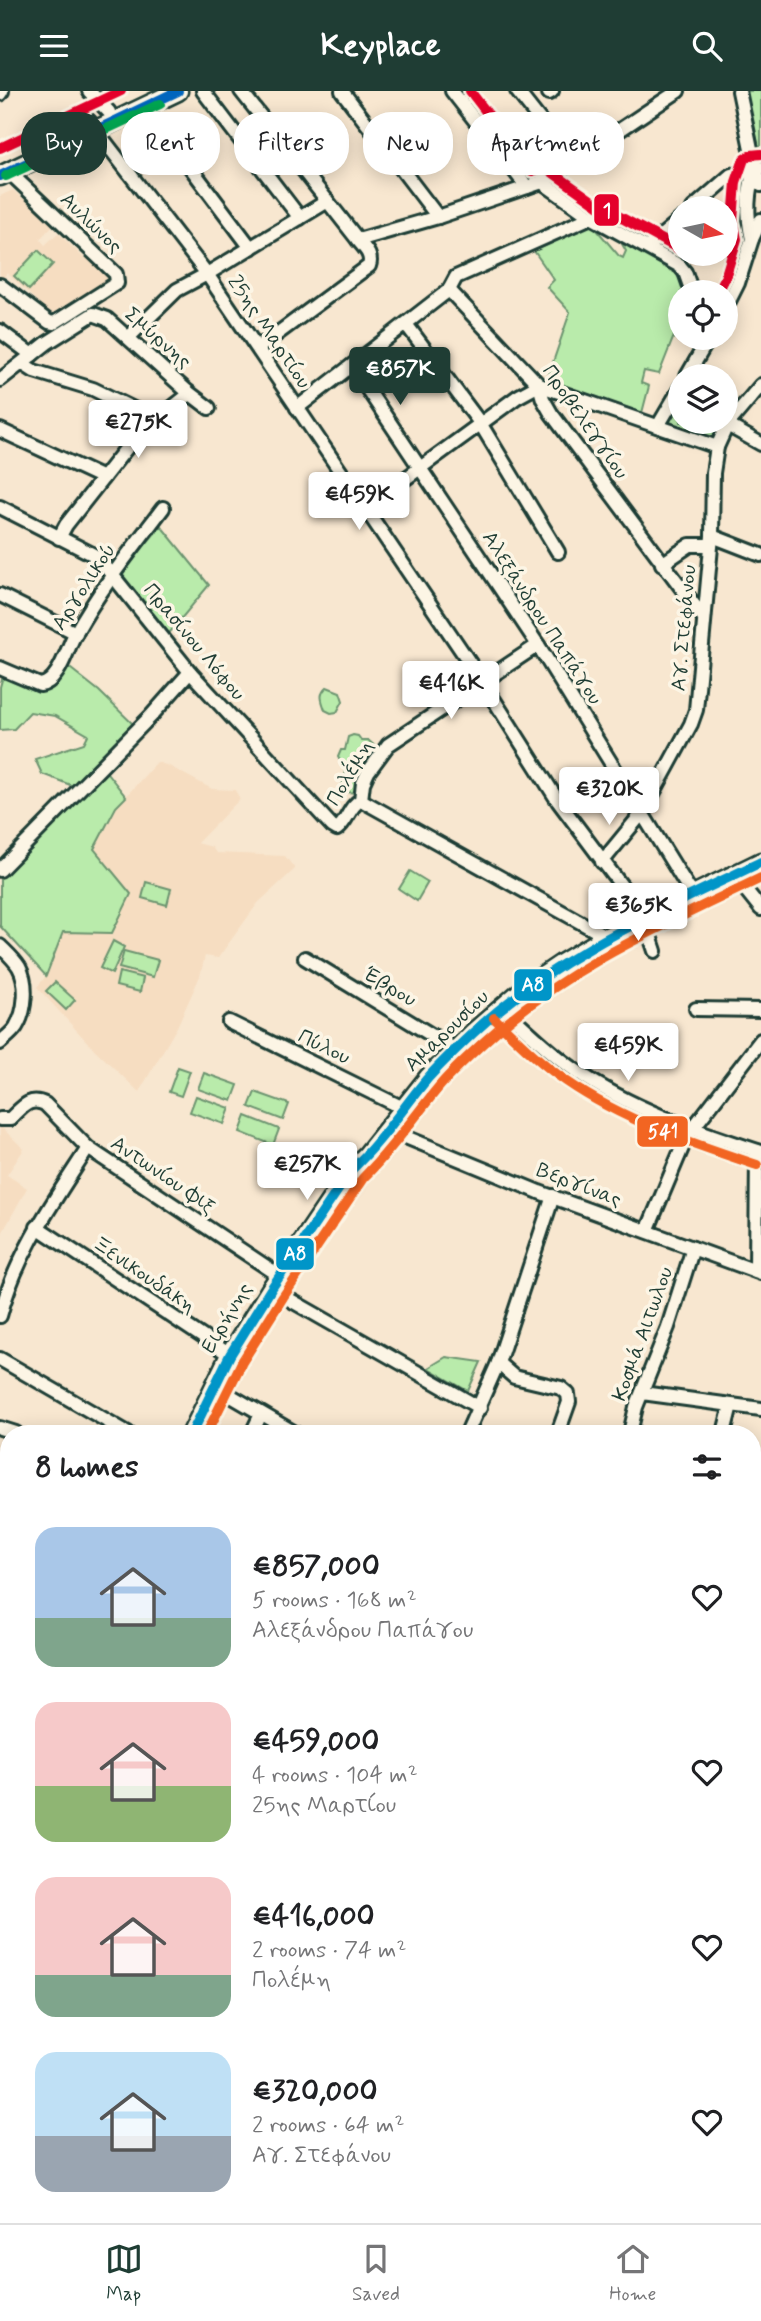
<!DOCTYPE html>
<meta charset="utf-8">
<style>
:root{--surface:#fff;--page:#f6f6f6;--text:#202124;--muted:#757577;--line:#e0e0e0;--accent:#1f3d34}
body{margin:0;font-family:Mynerve,sans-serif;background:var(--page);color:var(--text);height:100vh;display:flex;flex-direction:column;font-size:26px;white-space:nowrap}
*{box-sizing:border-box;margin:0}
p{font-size:23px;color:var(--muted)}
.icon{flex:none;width:38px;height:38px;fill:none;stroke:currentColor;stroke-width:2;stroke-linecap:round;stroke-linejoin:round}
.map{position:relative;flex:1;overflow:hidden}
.drawer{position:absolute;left:0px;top:1334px;width:761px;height:800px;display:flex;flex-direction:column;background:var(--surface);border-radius:28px 28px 0 0;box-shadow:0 4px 18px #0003}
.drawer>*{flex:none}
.guide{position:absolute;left:21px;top:21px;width:719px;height:63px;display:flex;gap:14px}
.needle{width:46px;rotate:99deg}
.fabs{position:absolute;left:668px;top:105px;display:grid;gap:14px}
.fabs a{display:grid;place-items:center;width:70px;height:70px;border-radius:50%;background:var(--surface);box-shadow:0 4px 18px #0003;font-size:35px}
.price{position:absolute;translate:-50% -60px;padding:0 16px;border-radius:7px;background:#fff;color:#222;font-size:23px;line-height:46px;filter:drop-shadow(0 2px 4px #0008)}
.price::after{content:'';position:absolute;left:50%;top:42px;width:21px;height:16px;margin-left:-10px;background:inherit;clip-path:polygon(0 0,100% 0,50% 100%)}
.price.active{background:var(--accent);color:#fff}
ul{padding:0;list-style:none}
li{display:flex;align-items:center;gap:21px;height:175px;padding:0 35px}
li span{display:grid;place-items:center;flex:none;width:196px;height:140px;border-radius:21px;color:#555}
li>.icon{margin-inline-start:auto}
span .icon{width:84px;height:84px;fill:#fffc;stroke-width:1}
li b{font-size:30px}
h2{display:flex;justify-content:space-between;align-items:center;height:84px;padding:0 35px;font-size:30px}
.tag{padding:0 24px;border-radius:28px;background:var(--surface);box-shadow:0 4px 18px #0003;font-size:24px;line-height:63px}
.tag.active{background:var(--accent);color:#fff}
header{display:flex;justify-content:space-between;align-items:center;height:91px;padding:0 35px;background:var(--accent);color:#fff;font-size:32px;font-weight:700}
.tab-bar{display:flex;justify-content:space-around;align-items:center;height:98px;border-top:2px solid var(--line);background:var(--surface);font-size:19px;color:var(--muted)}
.tab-bar a{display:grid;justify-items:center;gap:4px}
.tab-bar .active{color:var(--accent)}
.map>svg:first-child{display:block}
.built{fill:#f6ddc1}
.green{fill:#b9ebab;stroke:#6c9470;stroke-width:2}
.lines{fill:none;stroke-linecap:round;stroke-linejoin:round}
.minor-casing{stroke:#1f3d34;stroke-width:18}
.tertiary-casing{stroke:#1f3d34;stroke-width:19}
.secondary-casing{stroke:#1f3d34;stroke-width:23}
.minor{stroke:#fcf5e5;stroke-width:12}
.tertiary{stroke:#fcf5e5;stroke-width:14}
.secondary{stroke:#fcf5e5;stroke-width:18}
.bus-1-casing{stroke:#fcf5e5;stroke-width:16}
.bus-2-casing{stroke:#fcf5e5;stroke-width:16}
.bus-3-casing{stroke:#fcf5e5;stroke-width:16}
.bus-4-casing{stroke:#fcf5e5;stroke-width:16}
.bus-5-casing{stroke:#fcf5e5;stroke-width:16}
.bus-1{stroke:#0095c8;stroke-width:10}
.bus-2{stroke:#f26522;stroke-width:10}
.bus-3{stroke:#0065bd;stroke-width:10}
.bus-4{stroke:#e4002b;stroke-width:10}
.bus-5{stroke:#00a651;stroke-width:10}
.labels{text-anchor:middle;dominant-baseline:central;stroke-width:7;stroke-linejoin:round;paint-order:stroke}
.street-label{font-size:21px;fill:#1f3d34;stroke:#fcf5e5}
.line-badge{stroke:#fcf5e5;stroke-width:2.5}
.badge-label{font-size:19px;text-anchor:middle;font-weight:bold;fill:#fff}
</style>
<header><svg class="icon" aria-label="menu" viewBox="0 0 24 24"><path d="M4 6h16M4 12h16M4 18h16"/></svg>Keyplace<svg class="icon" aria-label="search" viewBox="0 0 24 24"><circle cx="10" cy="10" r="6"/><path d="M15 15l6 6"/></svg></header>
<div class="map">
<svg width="761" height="2132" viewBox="0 0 761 2132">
<rect width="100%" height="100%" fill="#f8e7d0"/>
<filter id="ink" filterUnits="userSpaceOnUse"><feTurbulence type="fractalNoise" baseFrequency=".0143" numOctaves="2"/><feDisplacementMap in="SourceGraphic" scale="14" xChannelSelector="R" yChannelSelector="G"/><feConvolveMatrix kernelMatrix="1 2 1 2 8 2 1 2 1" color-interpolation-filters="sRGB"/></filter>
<g filter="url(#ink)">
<!-- built -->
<g class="built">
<polygon points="13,99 23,108 26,105 55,132 40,148 45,154 58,142 85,168 89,165 93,168 91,171 94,174 96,172 112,186 108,191 60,224 53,224 39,212 7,182 2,188 0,187 0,105"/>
<polygon points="157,671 169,675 212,698 235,699 240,708 197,752 212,756 216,762 285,765 295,778 258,812 218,867 205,865 200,885 177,936 139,1001 90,954 37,896 46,885 63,841 112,842 131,803 94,758 116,716"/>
<polygon points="0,1035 24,1058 7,1084 27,1097 0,1146"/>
</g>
<!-- green -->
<g class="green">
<polygon points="745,0 761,0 761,58 759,57"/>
<path d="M592,133L619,165L623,167L626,160L622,153L624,150C645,164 681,173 684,201H681V227L659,283L644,280L641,292L649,295L642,322L547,289L570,221L547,196L554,189L534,160Z"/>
<polygon points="38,159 53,173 29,199 14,185"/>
<polygon points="676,312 681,314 681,331 713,331 720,335 715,349 665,330"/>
<polygon points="161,435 209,494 166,546 117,487"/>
<path d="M66,574L99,600L135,635L99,672L73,695L42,683L35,668L84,652L88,644L55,625L30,621L14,638L0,639V596L3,585L37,600C54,598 58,588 66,574Z"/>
<path d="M327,596L340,601L343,610L337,621L331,622L325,619C322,609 318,604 327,596Z"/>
<polygon points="353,644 358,645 361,649 368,649 376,656 358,702 346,701 341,697 346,681 338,666 341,659 345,659 348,646"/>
<polygon points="104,678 126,706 116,716 94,758 131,803 112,842 63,841 46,885 0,835 0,784"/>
<polygon points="410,780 428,791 417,810 399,798"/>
<polygon points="146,791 171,798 167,814 142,807"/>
<polygon points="113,850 124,856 112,883 100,877"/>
<polygon points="124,860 158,869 153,886 119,877"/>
<polygon points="119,881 143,887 140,901 116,895"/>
<polygon points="55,891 75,909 66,919 46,900"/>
<polygon points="178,976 190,980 181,1005 169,1001"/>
<polygon points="204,982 238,994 232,1010 198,998"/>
<polygon points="255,1001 289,1013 283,1029 249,1016"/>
<polygon points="196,1005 230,1017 224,1033 190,1021"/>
<polygon points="246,1025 279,1038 273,1054 240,1041"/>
<polygon points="446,1266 481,1271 468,1300 428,1277"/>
<polygon points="753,1557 761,1558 761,1846 752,1845"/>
<polygon points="3,1890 9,1891 9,1948 5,1990 0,1989 0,1902"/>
</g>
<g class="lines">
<!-- minor casing -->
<g class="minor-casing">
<g id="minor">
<polyline points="89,0 109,21"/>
<polyline points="203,0 300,127"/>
<path d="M241,0L358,149C364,157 373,164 369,175L258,257"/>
<polyline points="342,0 438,126"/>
<polyline points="452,0 527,96"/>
<polyline points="517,0 573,71"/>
<polyline points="739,0 755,77 761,94"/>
<polyline points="549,2 552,0"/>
<polyline points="0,3 2,0"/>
<polyline points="145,16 251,157"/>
<polyline points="89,30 207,183 482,590 558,710 638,817 644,827 655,860"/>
<polyline points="542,91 591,126 680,175 685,181 692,201"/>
<polyline points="693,117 731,84 761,77"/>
<path d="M752,148C746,123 747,101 755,77"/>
<polyline points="358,149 438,126 542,91 678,0"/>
<polyline points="648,156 681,128"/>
<polyline points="0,194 49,231 54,232 117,192 116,183 9,81"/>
<polyline points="449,199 539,294 543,308 551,322 704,527"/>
<polyline points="449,199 456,186 591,126"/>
<polyline points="726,216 738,192 752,148 761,129"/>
<polyline points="406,233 480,332 558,461"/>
<polyline points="0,240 32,264"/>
<polyline points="129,246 177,199 207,183 326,111"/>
<polyline points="23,273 34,280 93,298 156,329"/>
<polyline points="352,275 538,554 692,803"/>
<polyline points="687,285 709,247"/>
<polyline points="0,289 47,252 93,223 107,228 188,301 187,305 136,345 66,434 59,447"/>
<polyline points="539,294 717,356"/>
<polyline points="188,301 209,317"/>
<polyline points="297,317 449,199"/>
<polyline points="722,331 761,353"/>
<polyline points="658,335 681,296"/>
<polyline points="0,339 103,387"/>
<path d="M0,416L94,464L101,470L190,581L332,735L337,738C348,730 349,715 361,709L363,692L368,681L388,654L538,554"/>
<polyline points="364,418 517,306 539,294"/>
<polyline points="712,445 761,464"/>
<polyline points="662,473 690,454 711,454"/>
<polyline points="0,504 76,542"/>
<path d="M0,577L40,594C59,592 67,557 75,543C100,498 132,458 163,417"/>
<polyline points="361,709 607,846"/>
<polyline points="602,771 643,721 691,633 696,619 712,445 713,382 717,356 727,334 761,294"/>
<polyline points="0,779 151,625 190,581"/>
<polyline points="743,780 745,798 761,818"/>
<path d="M0,855C6,861 14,868 19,876C28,892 26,920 16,936C12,942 5,947 0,952"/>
<polyline points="305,867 456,959"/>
<path d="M503,917C526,938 549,961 575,979C631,1018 697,1040 761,1061"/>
<polyline points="696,918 761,919"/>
<polyline points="229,931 403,1017"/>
<path d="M0,1028H10C22,1017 29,1005 45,1013L88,1057L286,1189"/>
<polyline points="386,1038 539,1101 761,1182"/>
<polyline points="553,1105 498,1272 514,1286 561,1297 568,1303 569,1311 558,1342"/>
<polyline points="37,1136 230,1264"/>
<polyline points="647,1140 687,1045 761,949"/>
<polyline points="756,1180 757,1060"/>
<polyline points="271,1198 480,1317"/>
<path d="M0,1225C16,1163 54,1110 88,1057"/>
<polyline points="0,1268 128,1342"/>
<polyline points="221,1299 295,1342"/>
<polyline points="642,1302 761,1318"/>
<polyline points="0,1337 16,1342"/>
<polyline points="252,1342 261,1323"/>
<polyline points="467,1342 498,1272"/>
<polyline points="630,1342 636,1316 668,1236 693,1157"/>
<polyline points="724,1342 731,1314"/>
<polyline points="0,1509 9,1511"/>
<polyline points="752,1549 761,1550"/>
<polyline points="0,1728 9,1734"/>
<polyline points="0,1874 9,1877"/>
<polyline points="752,1895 761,1906"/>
<polyline points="752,1997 761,2000"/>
<polyline points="752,2037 761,2017"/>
<polyline points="123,2124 126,2132"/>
<polyline points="426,2124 467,2132"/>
<polyline points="623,2124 696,2132"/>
<polyline points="746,2124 761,2131"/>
<polyline points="207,2132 212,2124"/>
<polyline points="250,2132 255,2124"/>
<polyline points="344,2132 347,2124"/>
<polyline points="539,2132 542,2124"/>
<polyline points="606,2132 608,2124"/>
<polyline points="726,2132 729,2124"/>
</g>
</g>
<!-- tertiary casing -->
<g class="tertiary-casing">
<g id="tertiary">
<polyline points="0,1999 9,2001"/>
<polyline points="136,2124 150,2132"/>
</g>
</g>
<!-- secondary casing -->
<g class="secondary-casing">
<g id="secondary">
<polyline points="0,85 178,0"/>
<polyline points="192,1342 230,1264 271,1198 352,1078 367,1064 429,986 473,942 523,899 563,872 607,846 761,771"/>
<polyline points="19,2124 19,2132"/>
</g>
</g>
<!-- minor -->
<use href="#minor" class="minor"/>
<!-- tertiary -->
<use href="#tertiary" class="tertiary"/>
<!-- secondary -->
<use href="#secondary" class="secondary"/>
<!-- bus-1 casing -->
<g class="bus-1-casing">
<path id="bus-1" d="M192,1342L230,1264L271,1198L352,1078C381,1051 402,1018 427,988C441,972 457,957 473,942C556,864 660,820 761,771"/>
</g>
<!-- bus-2 casing -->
<g class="bus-2-casing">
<g id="bus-2">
<path d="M494,927C517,949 540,972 566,990C624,1030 691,1052 757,1074"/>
<path d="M207,1342L242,1271L283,1206L363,1087C391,1060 413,1027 438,997C451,981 468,966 483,952C564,877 663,834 761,787"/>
</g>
</g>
<!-- bus-3 casing -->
<g class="bus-3-casing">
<polyline id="bus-3" points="0,85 178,0"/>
</g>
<!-- bus-4 casing -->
<g class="bus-4-casing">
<g id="bus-4">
<polyline points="470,0 532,80 541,77 549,79 598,114 681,159"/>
<polyline points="0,57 121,0"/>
<polyline points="718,201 725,187 737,148 733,130 736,91 744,68 751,64 761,63"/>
</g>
</g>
<!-- bus-5 casing -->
<g class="bus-5-casing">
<polyline id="bus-5" points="6,85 160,13"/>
</g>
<!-- bus-1 -->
<use href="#bus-1" class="bus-1"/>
<!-- bus-2 -->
<use href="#bus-2" class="bus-2"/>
<!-- bus-3 -->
<use href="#bus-3" class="bus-3"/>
<!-- bus-4 -->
<use href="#bus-4" class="bus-4"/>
<!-- bus-5 -->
<use href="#bus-5" class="bus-5"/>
</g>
</g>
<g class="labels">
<!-- street labels -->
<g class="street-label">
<text transform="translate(91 132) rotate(44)">Αυλώνος</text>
<text transform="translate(269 241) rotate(56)">25ης Μαρτίου</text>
<text transform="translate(158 247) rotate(41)">Σμύρνης</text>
<text transform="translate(585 331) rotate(55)">Προβελεγγίου</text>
<text transform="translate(84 496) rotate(-57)">Αργολικού</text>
<text transform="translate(542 527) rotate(57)">Αλεξάνδρου Παπάγου</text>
<text transform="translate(684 537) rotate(-85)">Αγ. Στεφάνου</text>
<text transform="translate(194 551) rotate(50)">Πρασίνου Λόφου</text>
<text transform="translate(350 682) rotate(-60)">Πολέμη</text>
<text transform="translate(390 896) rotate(31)">Έβρου</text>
<text transform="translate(447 940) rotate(-44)">Αμαρουσίου</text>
<text transform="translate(324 956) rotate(26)">Πύλου</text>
<text transform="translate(163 1084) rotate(34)">Αντωνίου Φιξ</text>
<text transform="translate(579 1094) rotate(21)">Βεργίνας</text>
<text transform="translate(144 1184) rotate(34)">Ξενικουδάκη</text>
<text transform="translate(227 1227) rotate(-59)">Ειρήνης</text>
<text transform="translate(643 1243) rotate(-70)">Κοσμά Αιτωλου</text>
</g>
</g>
<g class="line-badge">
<rect x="593" y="102" width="27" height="34" rx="7" fill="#e4002b"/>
<rect x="513" y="877" width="40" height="34" rx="7" fill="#0095c8"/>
<rect x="636" y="1024" width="53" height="33" rx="7" fill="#f26522"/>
<rect x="275" y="1146" width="40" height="34" rx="7" fill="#0095c8"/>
</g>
<g class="badge-label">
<text x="607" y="126">1</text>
<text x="533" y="900">A8</text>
<text x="663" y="1047">541</text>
<text x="295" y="1169">A8</text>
</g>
</svg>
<div class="fabs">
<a><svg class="needle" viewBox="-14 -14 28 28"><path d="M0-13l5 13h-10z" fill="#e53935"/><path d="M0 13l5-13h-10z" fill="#757577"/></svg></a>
<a><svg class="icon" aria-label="locate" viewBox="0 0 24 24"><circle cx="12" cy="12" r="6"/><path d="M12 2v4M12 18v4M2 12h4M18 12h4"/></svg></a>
<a><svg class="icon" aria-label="layers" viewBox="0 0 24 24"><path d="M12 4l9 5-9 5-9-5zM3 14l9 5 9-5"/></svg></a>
</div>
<b class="price active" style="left:400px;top:316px">€857K</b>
<b class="price" style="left:138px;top:369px">€275K</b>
<b class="price" style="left:359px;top:441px">€459K</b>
<b class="price" style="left:451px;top:630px">€416K</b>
<b class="price" style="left:609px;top:736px">€320K</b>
<b class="price" style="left:638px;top:852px">€365K</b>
<b class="price" style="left:628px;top:992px">€459K</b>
<b class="price" style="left:307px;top:1111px">€257K</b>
<div class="guide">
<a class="tag active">Buy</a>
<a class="tag">Rent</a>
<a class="tag">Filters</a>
<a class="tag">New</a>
<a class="tag">Apartment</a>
</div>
<section class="drawer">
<h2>8 homes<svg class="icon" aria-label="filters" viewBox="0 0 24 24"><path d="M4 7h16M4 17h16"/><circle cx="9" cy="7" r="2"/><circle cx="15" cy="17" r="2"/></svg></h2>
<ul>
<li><span style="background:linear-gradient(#a9c7e8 65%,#7fa58c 0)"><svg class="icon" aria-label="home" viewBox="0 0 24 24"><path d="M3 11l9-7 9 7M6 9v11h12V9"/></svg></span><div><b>€857,000</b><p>5 rooms · 168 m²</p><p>Αλεξάνδρου Παπάγου</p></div><svg class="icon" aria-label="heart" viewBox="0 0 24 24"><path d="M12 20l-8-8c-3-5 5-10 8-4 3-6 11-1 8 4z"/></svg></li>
<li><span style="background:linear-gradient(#f6c9c9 60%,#8fb573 0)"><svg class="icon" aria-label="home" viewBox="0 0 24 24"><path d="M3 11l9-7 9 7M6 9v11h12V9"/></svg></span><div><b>€459,000</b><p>4 rooms · 104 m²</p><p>25ης Μαρτίου</p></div><svg class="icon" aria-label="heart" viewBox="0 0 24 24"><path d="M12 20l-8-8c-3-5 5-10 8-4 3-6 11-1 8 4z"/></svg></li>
<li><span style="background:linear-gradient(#f6c9c9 70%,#7fa58c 0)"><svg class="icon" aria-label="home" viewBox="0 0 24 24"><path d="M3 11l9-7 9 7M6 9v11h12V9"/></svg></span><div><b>€416,000</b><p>2 rooms · 74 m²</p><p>Πολέμη</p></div><svg class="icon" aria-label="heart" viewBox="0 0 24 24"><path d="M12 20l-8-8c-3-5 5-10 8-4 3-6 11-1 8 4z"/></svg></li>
<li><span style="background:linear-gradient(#bfe0f5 60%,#9aa5b1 0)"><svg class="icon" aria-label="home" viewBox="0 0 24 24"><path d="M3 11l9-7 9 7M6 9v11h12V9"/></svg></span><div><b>€320,000</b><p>2 rooms · 64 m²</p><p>Αγ. Στεφάνου</p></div><svg class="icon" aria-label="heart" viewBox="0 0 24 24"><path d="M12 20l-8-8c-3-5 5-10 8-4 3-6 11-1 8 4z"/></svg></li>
</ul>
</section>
</div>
<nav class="tab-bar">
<a class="active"><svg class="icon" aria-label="map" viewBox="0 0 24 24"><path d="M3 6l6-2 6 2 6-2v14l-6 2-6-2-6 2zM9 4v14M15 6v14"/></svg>Map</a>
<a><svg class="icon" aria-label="saved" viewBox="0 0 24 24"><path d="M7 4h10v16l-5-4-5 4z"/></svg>Saved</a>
<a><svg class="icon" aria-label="home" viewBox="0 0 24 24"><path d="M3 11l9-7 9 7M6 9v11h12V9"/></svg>Home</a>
</nav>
